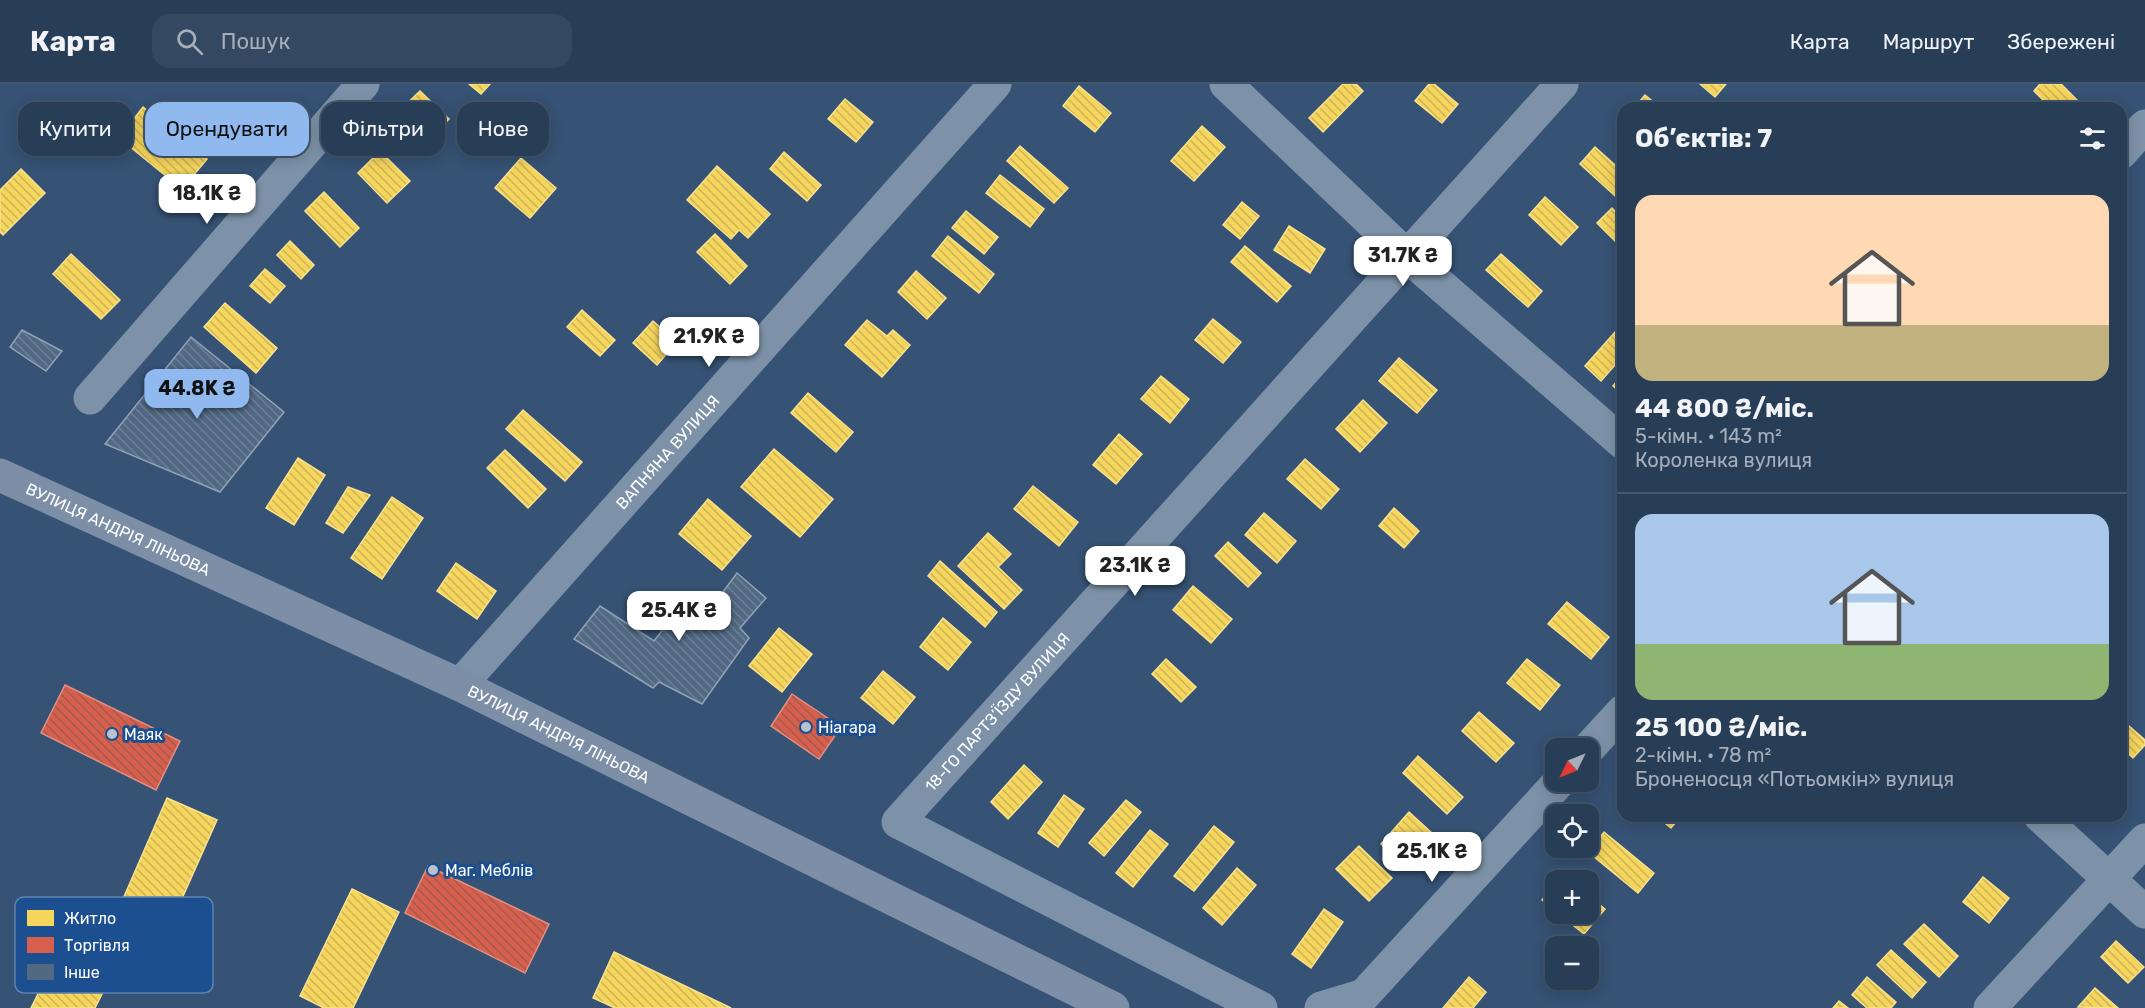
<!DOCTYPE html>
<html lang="uk">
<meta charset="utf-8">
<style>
:root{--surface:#283e57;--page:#344961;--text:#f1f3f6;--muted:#a5aeba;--line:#44576d;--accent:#90b9f0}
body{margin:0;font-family:Rubik,sans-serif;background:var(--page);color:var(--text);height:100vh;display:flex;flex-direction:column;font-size:22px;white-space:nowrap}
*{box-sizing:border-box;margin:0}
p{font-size:20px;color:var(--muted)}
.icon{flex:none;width:33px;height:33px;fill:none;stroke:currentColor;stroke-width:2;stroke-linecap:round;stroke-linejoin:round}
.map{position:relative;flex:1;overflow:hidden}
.side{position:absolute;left:1617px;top:18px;width:510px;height:720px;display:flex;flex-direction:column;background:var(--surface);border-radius:18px;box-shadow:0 3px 15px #0003,0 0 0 2px var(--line)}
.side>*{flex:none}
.banner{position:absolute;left:18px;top:18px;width:570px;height:54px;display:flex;gap:12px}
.needle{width:39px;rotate:227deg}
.fabs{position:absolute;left:1545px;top:654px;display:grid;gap:12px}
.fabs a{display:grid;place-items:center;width:54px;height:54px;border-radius:12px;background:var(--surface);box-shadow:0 3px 15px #0003,0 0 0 2px var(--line);font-size:30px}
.price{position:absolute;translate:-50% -51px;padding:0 14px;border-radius:12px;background:#fff;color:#222;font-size:20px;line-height:39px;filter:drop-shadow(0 2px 3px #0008)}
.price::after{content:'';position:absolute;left:50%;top:36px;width:18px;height:14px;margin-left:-9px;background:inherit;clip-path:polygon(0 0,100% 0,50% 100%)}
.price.active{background:var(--accent);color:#111}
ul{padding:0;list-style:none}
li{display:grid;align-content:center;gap:12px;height:318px;padding:0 18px}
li+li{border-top:2px solid var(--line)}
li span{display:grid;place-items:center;height:186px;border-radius:18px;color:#555}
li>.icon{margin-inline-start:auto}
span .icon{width:108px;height:108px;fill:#fffc;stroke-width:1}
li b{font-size:26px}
h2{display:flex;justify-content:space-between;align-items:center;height:72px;padding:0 18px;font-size:26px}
.tag{padding:0 21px;border-radius:18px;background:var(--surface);box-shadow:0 3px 15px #0003,0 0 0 2px var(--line);font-size:21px;line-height:54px}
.tag.active{background:var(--accent);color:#111}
header{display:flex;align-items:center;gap:36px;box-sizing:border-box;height:84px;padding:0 30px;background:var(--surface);border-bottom:2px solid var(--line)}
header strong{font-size:28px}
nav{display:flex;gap:33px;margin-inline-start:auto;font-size:21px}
.search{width:420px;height:54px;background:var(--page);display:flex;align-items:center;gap:15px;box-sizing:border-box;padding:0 21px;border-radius:18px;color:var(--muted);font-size:22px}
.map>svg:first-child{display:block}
.homes{fill:url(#homes-back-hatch);stroke:#f9e28d;stroke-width:1.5}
.shops{fill:url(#shops-back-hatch);stroke:#e29082;stroke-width:1.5}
.building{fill:url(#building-back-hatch);stroke:#92a2b6;stroke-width:1.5}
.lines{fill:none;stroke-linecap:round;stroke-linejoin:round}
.minor{stroke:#7d92a8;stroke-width:33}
.major{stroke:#7d8ea7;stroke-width:33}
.poi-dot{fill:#b9c2ce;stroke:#1b4f8f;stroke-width:2}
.labels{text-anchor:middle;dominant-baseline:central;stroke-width:6;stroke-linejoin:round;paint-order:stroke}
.street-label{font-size:16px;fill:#fff;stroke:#1b4f8f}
.poi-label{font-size:16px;fill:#fff;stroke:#1b4f8f;text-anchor:start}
.key{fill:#1b4f8f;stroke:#5f84b1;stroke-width:1.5}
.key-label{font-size:16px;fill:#fff}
</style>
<header>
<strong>Карта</strong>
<div class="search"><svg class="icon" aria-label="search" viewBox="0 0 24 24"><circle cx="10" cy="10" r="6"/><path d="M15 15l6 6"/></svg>Пошук</div>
<nav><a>Карта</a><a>Маршрут</a><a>Збережені</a></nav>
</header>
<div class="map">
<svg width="2145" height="924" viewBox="0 0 2145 924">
<defs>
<pattern id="homes-back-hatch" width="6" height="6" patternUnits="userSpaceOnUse" patternTransform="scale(1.5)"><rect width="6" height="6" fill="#f6d55c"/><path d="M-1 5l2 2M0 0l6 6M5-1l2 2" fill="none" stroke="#ccb358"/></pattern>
<pattern id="shops-back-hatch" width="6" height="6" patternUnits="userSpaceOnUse" patternTransform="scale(1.5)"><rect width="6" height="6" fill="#d6604d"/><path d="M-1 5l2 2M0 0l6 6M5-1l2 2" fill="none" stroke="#a6594d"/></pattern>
<pattern id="building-back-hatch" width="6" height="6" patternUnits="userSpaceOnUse" patternTransform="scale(1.5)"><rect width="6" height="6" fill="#526984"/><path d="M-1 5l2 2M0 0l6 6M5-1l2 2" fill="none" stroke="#6c8096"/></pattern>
</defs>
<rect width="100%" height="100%" fill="#365274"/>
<!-- homes -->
<g class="homes">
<polygon points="469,0 490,0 481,10"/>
<polygon points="1343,0 1356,0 1363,7 1323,48 1309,34"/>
<polygon points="1429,0 1434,0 1458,20 1442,39 1415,17"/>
<polygon points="1700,0 1726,0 1715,13"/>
<polygon points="2040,0 2061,0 2085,24 2051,24 2034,7"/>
<polygon points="1079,2 1111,29 1095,48 1063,22"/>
<polygon points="420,7 449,35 425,60 395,31"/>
<polygon points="1645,11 1661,24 1634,24"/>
<polygon points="845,15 873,38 856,58 828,35"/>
<polygon points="143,23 207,75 182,105 119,54"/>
<polygon points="237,24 259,46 244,62 221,41"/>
<polygon points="1202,42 1225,63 1194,97 1171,77"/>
<polygon points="1020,62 1068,104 1054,119 1007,77"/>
<polygon points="1595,63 1623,88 1623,119 1580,80"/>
<polygon points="380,67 410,97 387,119 358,89"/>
<polygon points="784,68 821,101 807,117 770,85"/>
<polygon points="521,74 556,104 530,134 495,104"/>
<polygon points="717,82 770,130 748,154 739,146 731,155 687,116"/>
<polygon points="21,85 45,109 3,151 0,148 0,106"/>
<polygon points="1000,91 1044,125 1030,143 986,109"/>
<polygon points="324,108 359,144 340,163 305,127"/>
<polygon points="1545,113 1578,143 1561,161 1529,131"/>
<polygon points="1242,118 1259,132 1240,155 1223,141"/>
<polygon points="1612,124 1623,136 1623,165 1597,139"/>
<polygon points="966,127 998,153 984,170 952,144"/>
<polygon points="1289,142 1325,165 1310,189 1274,166"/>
<polygon points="715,150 747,182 730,200 697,168"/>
<polygon points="948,152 994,190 979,209 932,172"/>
<polygon points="290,157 314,181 301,195 277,171"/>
<polygon points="1245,162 1291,202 1277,218 1231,178"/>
<polygon points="71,170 120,216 101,235 53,190"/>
<polygon points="1501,170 1542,207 1528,223 1486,186"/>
<polygon points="265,185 285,202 270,219 250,202"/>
<polygon points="916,187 946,214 927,235 898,208"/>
<polygon points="225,219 277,264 256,289 204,243"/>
<polygon points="582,226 615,256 600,272 567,243"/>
<polygon points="1213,235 1241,258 1223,279 1195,256"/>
<polygon points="867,236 887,252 893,246 910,261 882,293 845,261"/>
<polygon points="653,237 677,258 657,281 633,259"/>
<polygon points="1615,248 1623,256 1623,272 1601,297 1585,282"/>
<polygon points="1399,274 1437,306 1417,329 1379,297"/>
<polygon points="1623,290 1623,311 1613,302"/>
<polygon points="1161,292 1189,315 1170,339 1141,315"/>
<polygon points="808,309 853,348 836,368 791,329"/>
<polygon points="1363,316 1387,339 1360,368 1336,345"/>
<polygon points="523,326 582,378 565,397 506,345"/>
<polygon points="1119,350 1142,370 1116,400 1093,381"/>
<polygon points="774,365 833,415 800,453 741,403"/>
<polygon points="505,366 546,405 528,424 487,384"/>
<polygon points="298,374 325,391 294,441 266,424"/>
<polygon points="1305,375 1339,405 1321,425 1287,395"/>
<polygon points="1033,402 1078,438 1059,462 1014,425"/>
<polygon points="348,403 370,411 343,449 326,439"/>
<polygon points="392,413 423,434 382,495 351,474"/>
<polygon points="708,415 751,452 722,486 679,450"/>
<polygon points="1394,424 1419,447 1404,464 1379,442"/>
<polygon points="1264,429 1296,457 1277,479 1245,451"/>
<polygon points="988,449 1011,470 998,483 1022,506 1004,525 958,482"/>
<polygon points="1228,458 1261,489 1248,503 1215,472"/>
<polygon points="940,477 997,528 985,543 928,492"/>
<polygon points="456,479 496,507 477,535 437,507"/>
<polygon points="1193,502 1232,535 1211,559 1173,526"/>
<polygon points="1567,518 1609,553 1591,575 1548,540"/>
<polygon points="943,534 971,558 948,586 920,563"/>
<polygon points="779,544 812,570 782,608 749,582"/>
<polygon points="1166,575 1196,603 1181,618 1152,590"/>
<polygon points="1527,575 1560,601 1540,626 1507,599"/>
<polygon points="883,587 915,613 893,640 861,614"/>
<polygon points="1479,628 1514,659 1496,678 1462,647"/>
<polygon points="2121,635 2145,656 2145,661 2133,674 2121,663"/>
<polygon points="1418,672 1463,713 1447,730 1403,689"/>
<polygon points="1024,681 1042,698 1008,735 991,718"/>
<polygon points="1064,711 1084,725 1058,763 1038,749"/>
<polygon points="167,714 217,736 168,846 119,824"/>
<polygon points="1126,716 1141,728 1104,772 1089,759"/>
<polygon points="1409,728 1432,749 1403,781 1381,760"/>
<polygon points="1656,732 1681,732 1671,744"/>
<polygon points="1214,742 1234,758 1194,807 1174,792"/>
<polygon points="1150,746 1168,760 1133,803 1116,789"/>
<polygon points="1604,748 1654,789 1638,809 1588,768"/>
<polygon points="1359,762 1392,794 1369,817 1336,785"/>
<polygon points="1237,784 1256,801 1222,841 1203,824"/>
<polygon points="1983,793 2009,814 1989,839 1963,818"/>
<polygon points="1556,799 1556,827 1542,816"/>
<polygon points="352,805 399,828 353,924 324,924 300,912"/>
<polygon points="1588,811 1605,825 1584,850 1559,830 1588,830"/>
<polygon points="1324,825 1343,838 1311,884 1292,870"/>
<polygon points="1924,840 1958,872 1939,893 1904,860"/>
<polygon points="65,856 116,882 95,924 31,924"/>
<polygon points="2116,857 2144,883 2128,899 2101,873"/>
<polygon points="1891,866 1926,898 1912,914 1877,881"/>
<polygon points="614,868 731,924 615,924 593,914"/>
<polygon points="1469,893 1486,908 1473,924 1443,924"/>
<polygon points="1867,893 1896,918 1891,924 1867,924 1852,911"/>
<polygon points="2095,904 2118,924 2078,923"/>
<polygon points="1839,917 1848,924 1833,924"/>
</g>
<!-- shops -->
<g class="shops">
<polygon points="65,601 180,657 156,706 41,649"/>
<polygon points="792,610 841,643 819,675 771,642"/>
<polygon points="428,782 549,840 525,889 405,829"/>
</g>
<!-- building -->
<g class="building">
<polygon points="22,246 62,267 46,287 10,263"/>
<polygon points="191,253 284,328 220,408 105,360"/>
<polygon points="737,489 766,514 740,544 749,554 702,620 659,598 653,604 574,555 600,522 654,557 687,514 708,528"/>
</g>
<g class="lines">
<!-- minor -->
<g class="minor">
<polyline points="1226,0 1407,172 1623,359"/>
<polyline points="2121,69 2145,42"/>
<polyline points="90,314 363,0"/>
<path id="s1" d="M460,601L995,0"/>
<polyline points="1588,665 1623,627"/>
<polyline points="2040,732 2145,828"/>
<path id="s2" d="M1261,924L898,738L1562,0"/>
<polyline points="1321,924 1364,911 1559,698"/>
<polyline points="1990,924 2145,756"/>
</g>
<!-- major -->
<path class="major" id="s3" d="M0,391L460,601L1113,924"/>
</g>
<!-- markers -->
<g class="poi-dot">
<circle cx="806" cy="643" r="6"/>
<circle cx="112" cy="650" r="6"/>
<circle cx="433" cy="786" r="6"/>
</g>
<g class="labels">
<!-- street labels -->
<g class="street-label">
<text stroke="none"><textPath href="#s1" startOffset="312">ВАПНЯНА ВУЛИЦЯ</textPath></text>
<text stroke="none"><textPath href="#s3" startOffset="130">ВУЛИЦЯ АНДРІЯ ЛІНЬОВА</textPath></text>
<text stroke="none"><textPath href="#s2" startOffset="556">18-ГО ПАРТЗ’ЇЗДУ ВУЛИЦЯ</textPath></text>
<text stroke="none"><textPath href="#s3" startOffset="616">ВУЛИЦЯ АНДРІЯ ЛІНЬОВА</textPath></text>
</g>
<!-- poi labels -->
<g class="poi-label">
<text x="818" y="643">Ніагара</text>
<text x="124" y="650">Маяк</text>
<text x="445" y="786">Маг. Меблів</text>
</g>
</g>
<!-- legend -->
<rect x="15" y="813" width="198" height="96" rx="9" class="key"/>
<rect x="27" y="826" width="27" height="16" fill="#f6d55c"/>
<rect x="27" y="853" width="27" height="16" fill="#d6604d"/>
<rect x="27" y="880" width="27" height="16" fill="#526984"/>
<g class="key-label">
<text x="64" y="840">Житло</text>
<text x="64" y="867">Торгівля</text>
<text x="64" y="894">Інше</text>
</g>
</svg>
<div class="fabs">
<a><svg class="needle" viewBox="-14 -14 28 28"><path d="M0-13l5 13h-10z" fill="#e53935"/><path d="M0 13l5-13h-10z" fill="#a5aeba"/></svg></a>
<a><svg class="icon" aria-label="locate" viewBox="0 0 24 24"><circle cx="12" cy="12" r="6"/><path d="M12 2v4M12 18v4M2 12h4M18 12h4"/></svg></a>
<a>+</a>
<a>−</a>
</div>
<b class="price" style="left:207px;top:141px">18.1K ₴</b>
<b class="price" style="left:1403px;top:203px">31.7K ₴</b>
<b class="price" style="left:709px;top:284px">21.9K ₴</b>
<b class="price active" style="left:197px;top:336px">44.8K ₴</b>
<b class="price" style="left:1135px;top:513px">23.1K ₴</b>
<b class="price" style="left:679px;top:558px">25.4K ₴</b>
<b class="price" style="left:1432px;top:799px">25.1K ₴</b>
<div class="banner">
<a class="tag">Купити</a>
<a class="tag active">Орендувати</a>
<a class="tag">Фільтри</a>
<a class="tag">Нове</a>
</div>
<section class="side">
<h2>Об’єктів: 7<svg class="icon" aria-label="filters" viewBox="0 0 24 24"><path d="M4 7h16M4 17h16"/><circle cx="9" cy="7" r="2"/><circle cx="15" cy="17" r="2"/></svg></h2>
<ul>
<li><span style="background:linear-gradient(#ffd9b3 70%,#c2b280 0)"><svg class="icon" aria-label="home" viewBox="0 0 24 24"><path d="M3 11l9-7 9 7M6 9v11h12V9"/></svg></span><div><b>44 800 ₴/міс.</b><p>5-кімн. · 143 m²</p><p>Короленка вулиця</p></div></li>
<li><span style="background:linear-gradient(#a9c7e8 70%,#8fb573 0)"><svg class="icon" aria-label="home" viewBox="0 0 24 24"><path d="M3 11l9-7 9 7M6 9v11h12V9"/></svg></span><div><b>25 100 ₴/міс.</b><p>2-кімн. · 78 m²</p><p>Броненосця «Потьомкін» вулиця</p></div></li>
</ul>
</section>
</div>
